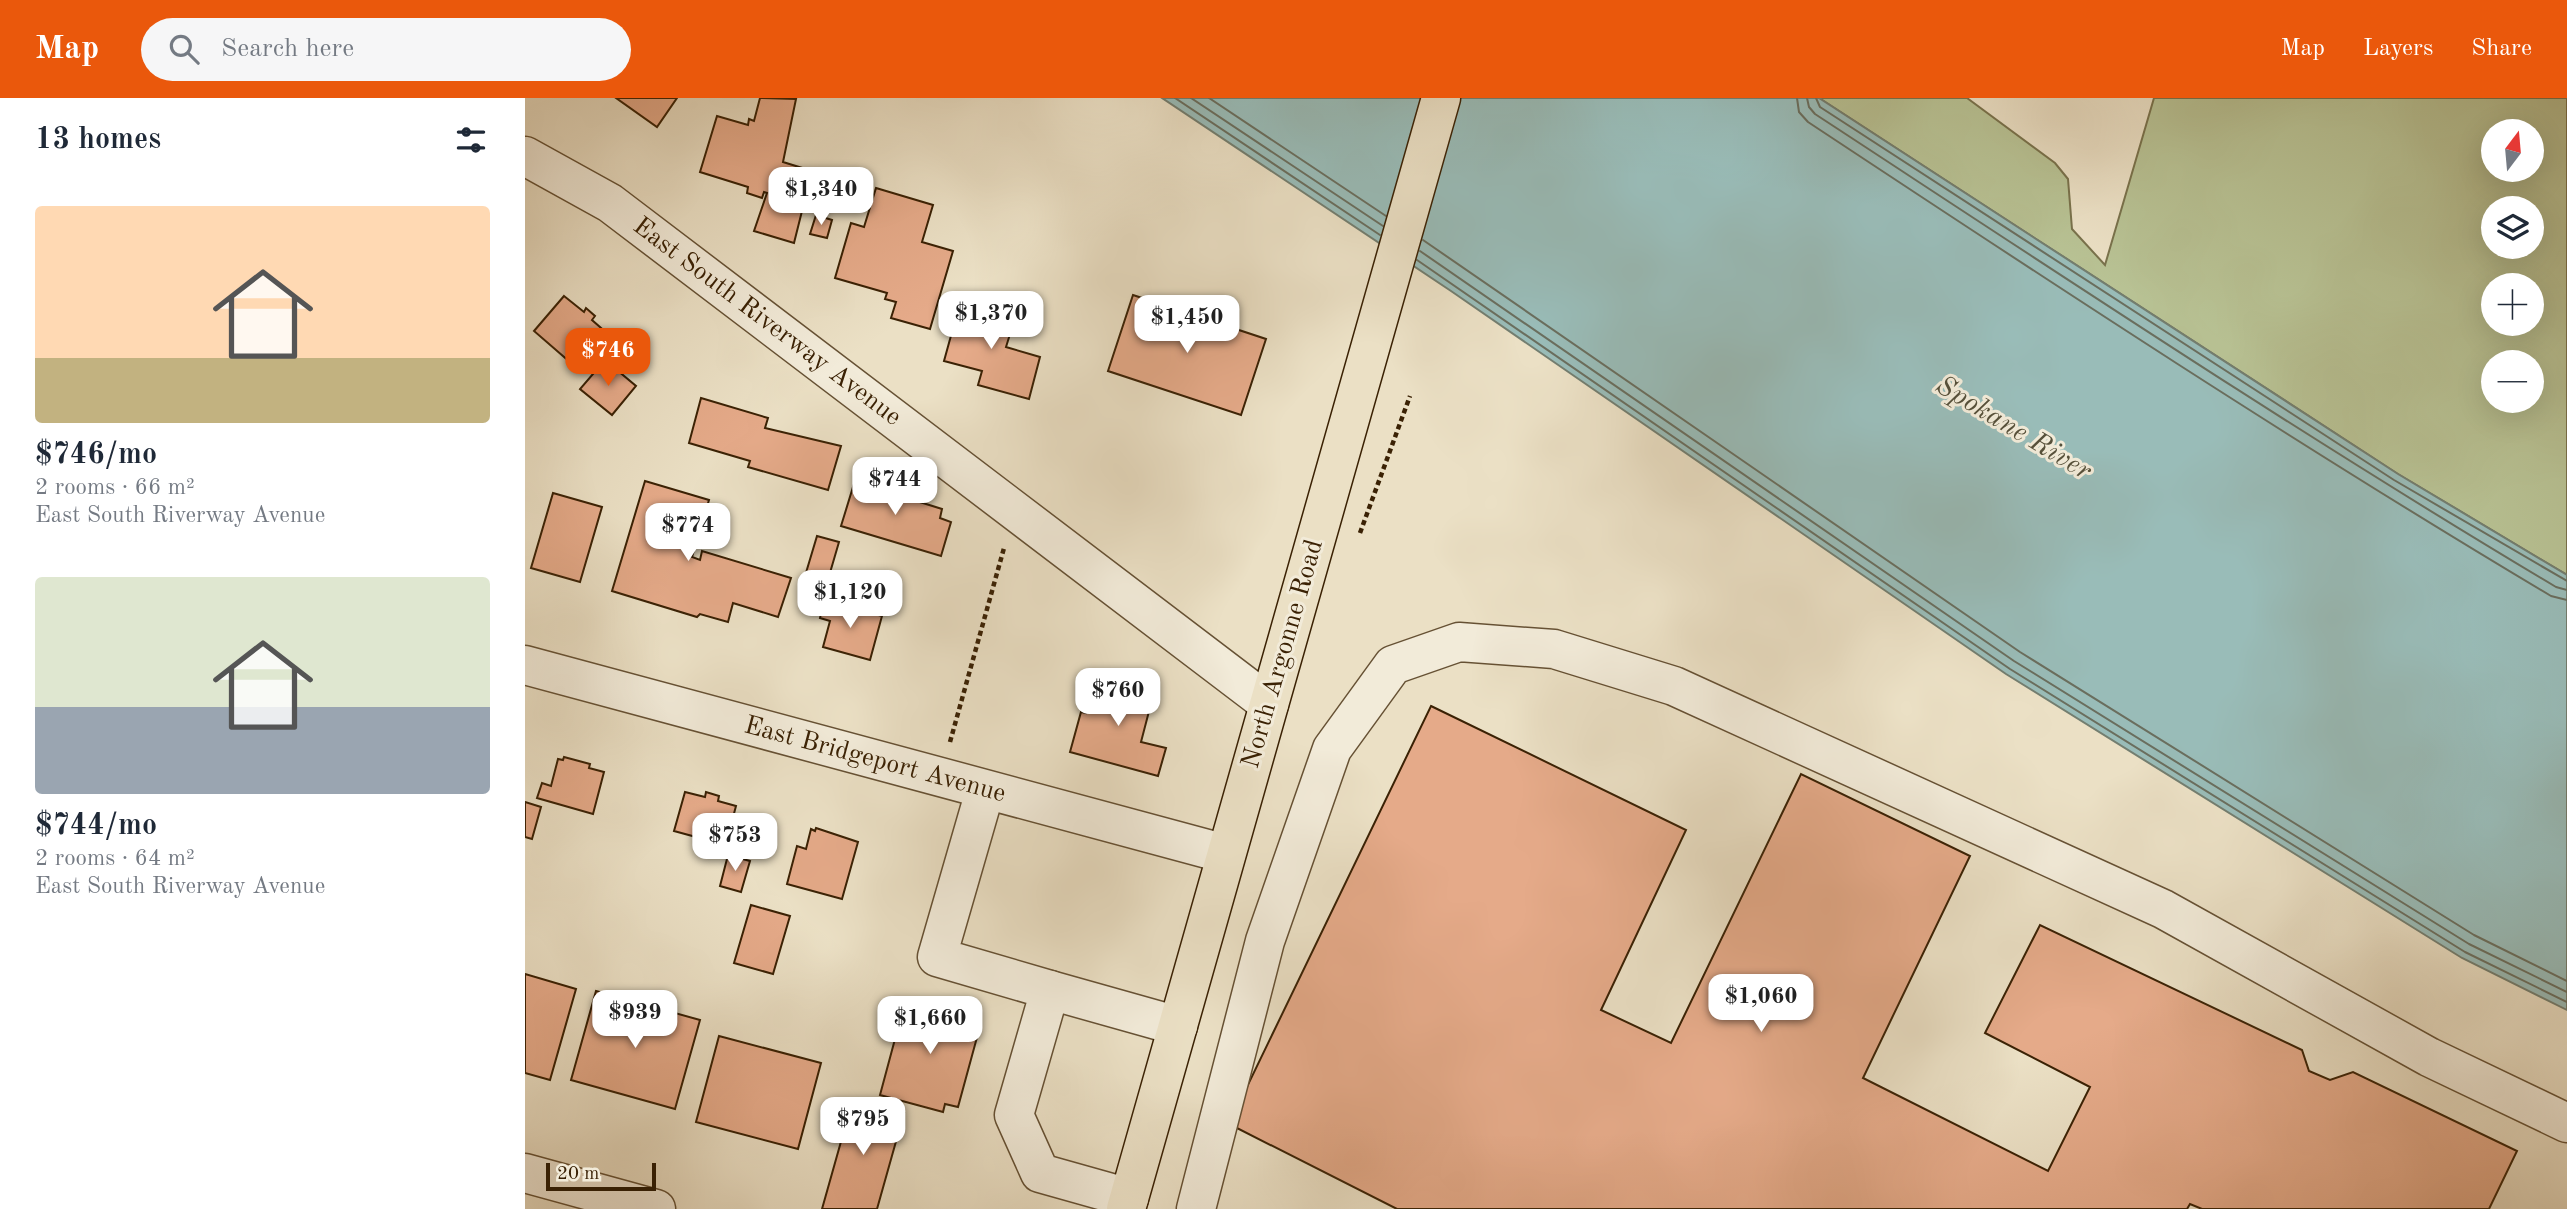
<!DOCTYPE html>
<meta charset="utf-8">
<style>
:root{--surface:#fff;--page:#f6f6f7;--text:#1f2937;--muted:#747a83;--accent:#ea580c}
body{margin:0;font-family:"Old Standard TT",serif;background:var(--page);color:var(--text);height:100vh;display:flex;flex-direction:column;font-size:26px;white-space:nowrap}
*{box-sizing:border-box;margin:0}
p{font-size:23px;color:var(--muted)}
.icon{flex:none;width:38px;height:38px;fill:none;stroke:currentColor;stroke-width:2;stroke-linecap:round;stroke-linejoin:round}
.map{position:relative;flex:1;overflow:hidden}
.side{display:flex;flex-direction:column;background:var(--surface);width:525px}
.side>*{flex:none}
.needle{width:46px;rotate:16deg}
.fabs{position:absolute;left:1956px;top:21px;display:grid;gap:14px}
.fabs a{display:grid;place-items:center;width:63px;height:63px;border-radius:50%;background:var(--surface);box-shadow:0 7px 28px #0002;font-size:35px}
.scale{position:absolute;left:21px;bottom:18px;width:110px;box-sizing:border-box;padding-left:7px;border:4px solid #3a2104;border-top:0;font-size:19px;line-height:24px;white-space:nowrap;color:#3a2104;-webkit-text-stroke:5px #f2ebd9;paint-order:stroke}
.price{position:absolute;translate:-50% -60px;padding:0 16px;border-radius:14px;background:#fff;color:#222;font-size:23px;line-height:46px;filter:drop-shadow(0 2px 4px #0008)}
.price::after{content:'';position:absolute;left:50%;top:42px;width:21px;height:16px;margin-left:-10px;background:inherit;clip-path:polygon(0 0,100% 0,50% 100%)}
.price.on{background:var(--accent);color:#fff}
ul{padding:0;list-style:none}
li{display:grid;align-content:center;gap:14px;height:371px;padding:0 35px}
li span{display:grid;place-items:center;height:217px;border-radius:7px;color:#555}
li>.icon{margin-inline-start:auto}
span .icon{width:126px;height:126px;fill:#fffc;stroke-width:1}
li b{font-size:30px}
h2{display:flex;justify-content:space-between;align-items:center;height:84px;padding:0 35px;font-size:30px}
header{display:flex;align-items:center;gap:42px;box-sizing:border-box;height:98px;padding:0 35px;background:var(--accent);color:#fff}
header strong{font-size:33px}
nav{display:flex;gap:38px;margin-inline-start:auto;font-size:24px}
.search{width:490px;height:63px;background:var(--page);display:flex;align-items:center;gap:18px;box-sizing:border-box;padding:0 24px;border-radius:38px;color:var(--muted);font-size:26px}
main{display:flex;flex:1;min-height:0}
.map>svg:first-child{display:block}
.green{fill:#b8c294;stroke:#79724c;stroke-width:2;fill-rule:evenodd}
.water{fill:#99bcb8;stroke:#737e70;stroke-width:2}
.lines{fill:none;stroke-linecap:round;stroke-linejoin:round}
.shore{stroke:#6a6e5e;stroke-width:2}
.building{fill:#e5aa89;stroke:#3a2104;stroke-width:2}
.minor-casing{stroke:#665134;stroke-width:41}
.major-casing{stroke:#3a2104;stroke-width:41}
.path{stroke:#3a2104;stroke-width:4.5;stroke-dasharray:5 3.5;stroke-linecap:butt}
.minor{stroke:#f2ebd9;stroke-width:38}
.major{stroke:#ebe0c5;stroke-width:38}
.labels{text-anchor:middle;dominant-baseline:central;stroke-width:6;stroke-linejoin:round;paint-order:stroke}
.street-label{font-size:26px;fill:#3a2104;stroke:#f2ebd9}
.water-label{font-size:28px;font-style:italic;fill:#56503a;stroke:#f2ebd9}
</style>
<header>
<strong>Map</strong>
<div class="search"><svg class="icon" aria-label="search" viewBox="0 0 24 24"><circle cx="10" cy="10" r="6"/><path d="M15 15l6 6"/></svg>Search here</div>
<nav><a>Map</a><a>Layers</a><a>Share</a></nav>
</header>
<main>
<section class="side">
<h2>13 homes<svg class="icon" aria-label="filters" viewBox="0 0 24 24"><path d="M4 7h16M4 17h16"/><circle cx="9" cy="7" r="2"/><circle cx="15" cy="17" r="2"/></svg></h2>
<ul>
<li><span style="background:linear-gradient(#ffd9b3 70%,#c2b280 0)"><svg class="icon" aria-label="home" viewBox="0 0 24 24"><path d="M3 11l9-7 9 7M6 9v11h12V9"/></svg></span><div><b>$746/mo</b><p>2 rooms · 66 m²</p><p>East South Riverway Avenue</p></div></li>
<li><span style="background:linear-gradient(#dfe7d0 60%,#9aa5b1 0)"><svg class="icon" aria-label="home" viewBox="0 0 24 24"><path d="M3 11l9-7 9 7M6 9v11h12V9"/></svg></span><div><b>$744/mo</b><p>2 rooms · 64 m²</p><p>East South Riverway Avenue</p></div></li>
</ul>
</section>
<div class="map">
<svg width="2042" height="1111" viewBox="0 0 2042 1111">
<rect width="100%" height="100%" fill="#ebe0c5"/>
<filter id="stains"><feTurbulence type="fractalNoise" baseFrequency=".00286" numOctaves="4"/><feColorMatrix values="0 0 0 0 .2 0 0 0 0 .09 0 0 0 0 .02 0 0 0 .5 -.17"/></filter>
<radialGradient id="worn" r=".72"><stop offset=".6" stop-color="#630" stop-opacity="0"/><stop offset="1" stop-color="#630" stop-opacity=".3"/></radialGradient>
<!-- green -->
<path class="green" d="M1294,0H1442L1530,65L1543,81L1547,131L1580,167L1629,0H2042V477L1873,376ZM1969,33H2007V72H1969ZM1969,110H2007V149H1969ZM1969,187H2007V226H1969ZM1969,264H2007V303H1969Z"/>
<!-- water -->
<polygon class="water" points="637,0 1294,0 1873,376 2042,477 2042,912 1937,860 1481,576 926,193"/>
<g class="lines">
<!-- shore -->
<g class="shore">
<polyline points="650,0 855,137"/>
<polyline points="666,0 858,128"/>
<polyline points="684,0 861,118"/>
<path d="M1272,0L1274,14L1283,24C1528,186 1774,348 2026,498L2042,502"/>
<path d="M1282,0L1284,9L1290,16C1536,177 1779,339 2031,489L2042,492"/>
<polyline points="1291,0 1295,9 1869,382 2042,483"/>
<polyline points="898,142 1495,554 1949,837 2042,883"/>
<polyline points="895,153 1489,563 1944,846 2042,894"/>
<polyline points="892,162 1485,571 1940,854 2042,904"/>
</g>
</g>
<!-- building -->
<g class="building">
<polygon points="91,0 152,0 132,29"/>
<polygon points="235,0 271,1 258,64 287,73 269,145 229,133 242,95 239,94 237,100 222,95 223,89 175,74 192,18 223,27 224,21 229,23"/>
<polygon points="351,90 408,107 397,144 428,153 405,231 366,220 371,204 360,201 362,195 310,180 326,125 339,129"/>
<polygon points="291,117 307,122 302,140 285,136"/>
<polygon points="608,197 741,241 716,317 583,273"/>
<polygon points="39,198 59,214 61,210 70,218 67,222 83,236 53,271 9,233"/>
<polygon points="435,205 490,220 481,249 515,259 504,301 453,287 457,273 419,263"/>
<polygon points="80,262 111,288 87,317 55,291"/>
<polygon points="176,300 243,320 240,330 316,348 303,392 223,369 225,363 164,345"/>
<polygon points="332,376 366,386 363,394 417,411 415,420 426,424 416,458 316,428"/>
<polygon points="120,383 184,402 167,459 175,462 177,453 266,480 253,519 208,505 203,524 175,516 172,519 87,493"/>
<polygon points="28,395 77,409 55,484 6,470"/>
<polygon points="292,438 314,444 302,485 280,478"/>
<polygon points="299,502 357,518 345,562 298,549 305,523 295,520"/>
<polygon points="570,579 629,594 616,644 641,650 633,678 545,654 556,614 561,615"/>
<polygon points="906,608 1161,732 1076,912 1146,945 1276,676 1445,758 1338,980 1523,1073 1565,989 1460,935 1515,827 1777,952 1784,973 1805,982 1828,974 1992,1053 1964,1111 1677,1111 1665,1106 1662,1111 872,1111 704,1026"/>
<polygon points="39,659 65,666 64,670 79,674 68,716 12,700 17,685 26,688 33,661 38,662"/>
<polygon points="160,694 180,699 181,694 194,698 193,703 211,708 198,757 179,751 182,742 149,733"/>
<polygon points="0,704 16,709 7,741 0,739"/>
<polygon points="291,730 333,744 317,801 262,786 272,748 281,751 286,731 290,733"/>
<polygon points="203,757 225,763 216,794 195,788"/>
<polygon points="226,807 265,818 248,876 209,865"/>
<polygon points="0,876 51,891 25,982 0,975"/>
<polygon points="71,893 175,922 150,1011 46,982"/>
<polygon points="381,900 448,918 445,929 454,932 433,1009 420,1006 418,1014 355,997"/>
<polygon points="194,938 296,965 273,1051 171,1024"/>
<polygon points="328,1001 379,1015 352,1111 297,1111"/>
</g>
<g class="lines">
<!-- minor casing -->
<g class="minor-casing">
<g id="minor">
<polyline points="0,58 85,105 744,606"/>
<polyline points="0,567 701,756"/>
<polyline points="460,693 412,859 525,892 489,1017 515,1075 604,1100"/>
<polyline points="525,892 653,928"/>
<polyline points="0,1075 131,1111"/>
<polyline points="671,1111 740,843 807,651 868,567 934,544 1029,551 1149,588 1638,811 1904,959 2042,1025"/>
</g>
</g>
<!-- major casing -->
<g class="major-casing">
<polyline id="major" points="601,1111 916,0"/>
</g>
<!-- path -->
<g class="path">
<polyline points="835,435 885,298"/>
<polyline points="425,644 479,450"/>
</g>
<!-- minor -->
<use href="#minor" class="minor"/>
<!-- major -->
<use href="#major" class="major"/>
</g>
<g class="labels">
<!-- street labels -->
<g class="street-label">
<text transform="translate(242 224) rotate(37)">East South Riverway Avenue</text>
<text transform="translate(758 556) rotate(-74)">North Argonne Road</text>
<text transform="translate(350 662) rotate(15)">East Bridgeport Avenue</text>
</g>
<!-- water labels -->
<g class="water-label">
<text transform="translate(1488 331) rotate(31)">Spokane River</text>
</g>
</g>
<rect width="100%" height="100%" filter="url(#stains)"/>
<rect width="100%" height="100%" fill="url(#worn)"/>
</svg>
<div class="fabs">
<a><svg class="needle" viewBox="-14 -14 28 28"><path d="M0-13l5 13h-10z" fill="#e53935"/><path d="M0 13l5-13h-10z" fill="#747a83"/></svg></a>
<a><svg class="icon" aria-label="layers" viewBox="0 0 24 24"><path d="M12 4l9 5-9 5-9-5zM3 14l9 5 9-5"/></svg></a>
<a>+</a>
<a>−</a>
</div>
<div class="scale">20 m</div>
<b class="price" style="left:296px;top:129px">$1,340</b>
<b class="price" style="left:466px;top:253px">$1,370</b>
<b class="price" style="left:662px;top:257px">$1,450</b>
<b class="price on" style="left:83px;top:290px">$746</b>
<b class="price" style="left:370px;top:419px">$744</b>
<b class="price" style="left:163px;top:465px">$774</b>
<b class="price" style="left:325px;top:532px">$1,120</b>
<b class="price" style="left:593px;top:630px">$760</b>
<b class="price" style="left:210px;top:775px">$753</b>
<b class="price" style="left:1236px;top:936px">$1,060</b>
<b class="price" style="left:110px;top:952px">$939</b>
<b class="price" style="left:405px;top:958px">$1,660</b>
<b class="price" style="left:338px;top:1059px">$795</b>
</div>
</main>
